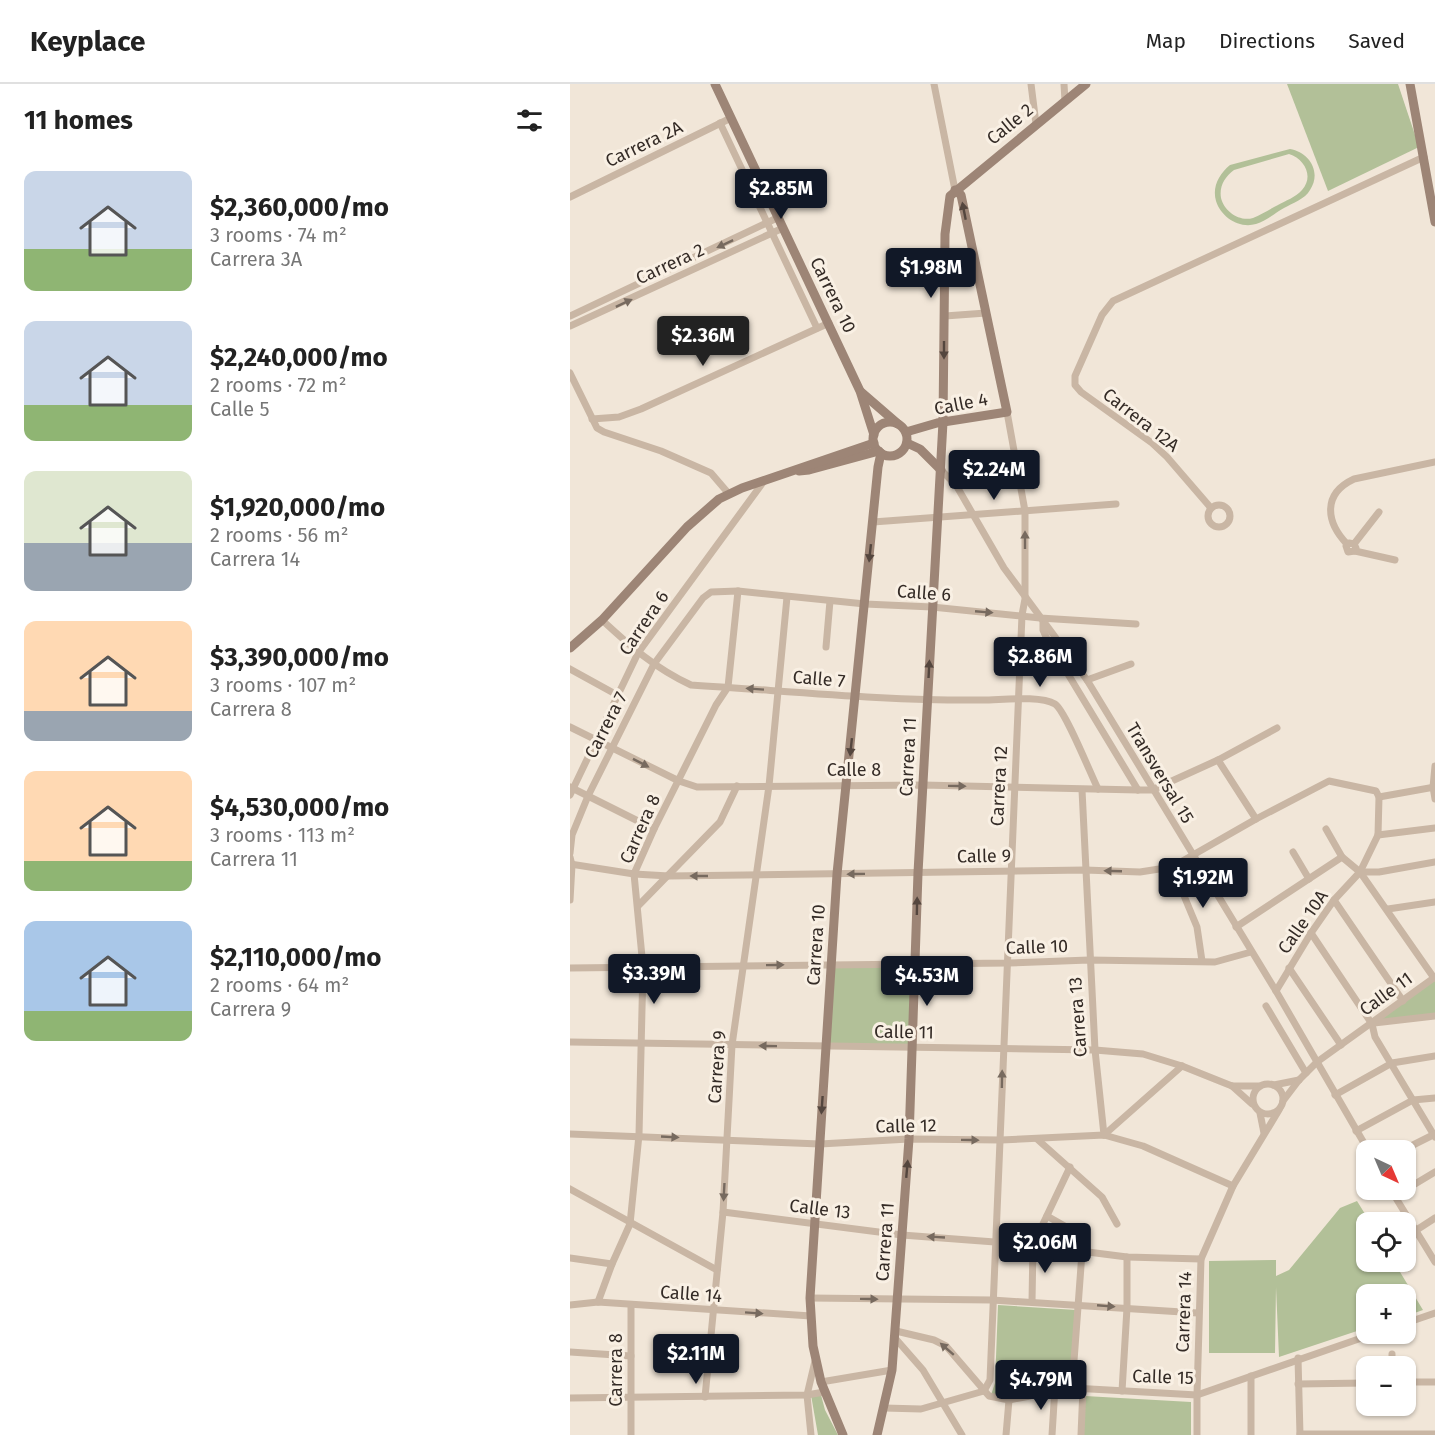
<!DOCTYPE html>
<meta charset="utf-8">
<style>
:root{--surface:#fff;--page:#f2f2f2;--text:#222;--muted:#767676;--line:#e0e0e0;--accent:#111827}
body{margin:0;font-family:"Fira Sans",sans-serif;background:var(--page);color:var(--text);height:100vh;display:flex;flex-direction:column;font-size:22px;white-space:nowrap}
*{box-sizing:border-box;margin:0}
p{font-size:20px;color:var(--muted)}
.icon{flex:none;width:33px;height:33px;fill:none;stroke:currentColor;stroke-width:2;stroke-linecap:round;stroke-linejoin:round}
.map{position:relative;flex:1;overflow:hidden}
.panel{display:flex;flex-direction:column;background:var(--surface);width:570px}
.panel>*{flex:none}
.needle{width:39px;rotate:136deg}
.buttons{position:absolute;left:786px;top:1056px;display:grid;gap:12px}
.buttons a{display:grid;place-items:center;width:60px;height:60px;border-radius:12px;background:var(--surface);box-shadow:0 2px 4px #0004;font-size:30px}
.price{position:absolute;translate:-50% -51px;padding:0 14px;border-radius:6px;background:var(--accent);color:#fff;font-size:20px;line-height:39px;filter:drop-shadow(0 2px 3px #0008)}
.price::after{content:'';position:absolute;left:50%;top:36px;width:18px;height:14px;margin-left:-9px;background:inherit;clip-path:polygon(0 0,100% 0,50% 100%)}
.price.active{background:#222;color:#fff}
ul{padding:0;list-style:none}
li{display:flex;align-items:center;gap:18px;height:150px;padding:0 24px}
li span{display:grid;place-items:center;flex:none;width:168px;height:120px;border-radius:12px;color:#555}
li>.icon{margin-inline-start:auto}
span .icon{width:72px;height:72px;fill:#fffc;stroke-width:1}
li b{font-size:26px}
h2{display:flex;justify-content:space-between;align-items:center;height:72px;padding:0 24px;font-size:26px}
header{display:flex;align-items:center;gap:36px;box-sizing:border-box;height:84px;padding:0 30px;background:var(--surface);border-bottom:2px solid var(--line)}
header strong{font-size:28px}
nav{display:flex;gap:33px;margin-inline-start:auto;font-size:21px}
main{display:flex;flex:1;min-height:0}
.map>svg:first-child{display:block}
.green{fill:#b2c098;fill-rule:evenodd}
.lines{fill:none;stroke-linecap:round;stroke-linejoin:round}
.street{stroke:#c9b6a4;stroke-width:7}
.secondary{stroke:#9d8576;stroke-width:9}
.oneway{fill:#54463e}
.oneway2{fill:#776a5f}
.labels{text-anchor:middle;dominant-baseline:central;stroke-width:6;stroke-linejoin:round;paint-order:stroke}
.street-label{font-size:18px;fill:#342b26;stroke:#f9f0e4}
</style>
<header>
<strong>Keyplace</strong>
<nav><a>Map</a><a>Directions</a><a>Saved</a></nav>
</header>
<main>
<section class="panel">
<h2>11 homes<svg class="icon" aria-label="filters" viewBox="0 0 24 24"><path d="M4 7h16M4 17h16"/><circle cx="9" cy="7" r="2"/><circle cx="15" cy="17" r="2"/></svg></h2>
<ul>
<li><span style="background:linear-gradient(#c9d6e8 65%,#8fb573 0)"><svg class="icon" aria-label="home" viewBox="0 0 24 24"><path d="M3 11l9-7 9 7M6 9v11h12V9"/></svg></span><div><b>$2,360,000/mo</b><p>3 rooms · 74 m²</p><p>Carrera 3A</p></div></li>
<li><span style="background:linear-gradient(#c9d6e8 70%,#8fb573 0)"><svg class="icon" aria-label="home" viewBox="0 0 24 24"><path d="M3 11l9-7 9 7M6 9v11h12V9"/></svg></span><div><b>$2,240,000/mo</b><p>2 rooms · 72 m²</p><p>Calle 5</p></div></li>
<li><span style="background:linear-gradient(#dfe7d0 60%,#9aa5b1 0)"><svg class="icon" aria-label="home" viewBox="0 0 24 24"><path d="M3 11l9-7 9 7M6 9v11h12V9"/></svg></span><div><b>$1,920,000/mo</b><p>2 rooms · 56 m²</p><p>Carrera 14</p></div></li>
<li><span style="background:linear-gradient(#ffd9b3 75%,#9aa5b1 0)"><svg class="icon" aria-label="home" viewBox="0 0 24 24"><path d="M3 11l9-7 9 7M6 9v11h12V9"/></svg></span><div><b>$3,390,000/mo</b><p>3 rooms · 107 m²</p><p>Carrera 8</p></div></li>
<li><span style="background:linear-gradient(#ffd9b3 75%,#8fb573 0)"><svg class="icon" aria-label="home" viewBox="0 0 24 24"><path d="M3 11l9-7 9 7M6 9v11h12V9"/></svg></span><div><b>$4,530,000/mo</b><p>3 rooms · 113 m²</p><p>Carrera 11</p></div></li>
<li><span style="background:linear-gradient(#a9c7e8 75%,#8fb573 0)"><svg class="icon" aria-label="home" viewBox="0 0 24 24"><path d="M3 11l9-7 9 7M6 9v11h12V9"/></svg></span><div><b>$2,110,000/mo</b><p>2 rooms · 64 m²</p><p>Carrera 9</p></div></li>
</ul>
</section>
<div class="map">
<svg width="865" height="1351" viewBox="0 0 865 1351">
<rect width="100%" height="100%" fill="#f1e6d8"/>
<!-- green -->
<g class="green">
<polygon points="717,0 828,0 849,63 758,107"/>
<path d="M720,65C739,68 752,88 740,106C735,115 723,119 714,124C705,129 696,137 686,140C669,145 651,133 646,117C642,103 649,90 660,81ZM719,70C735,75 744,93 732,106C726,113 715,117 708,121C700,125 691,131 683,134C669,138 654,127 651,114C649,102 655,93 664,86Z"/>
<polygon points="261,880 346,880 341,964 256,962"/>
<polygon points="865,893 865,932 802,940"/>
<polygon points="787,1117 800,1138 796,1138 796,1178 824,1178 853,1226 836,1232 836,1210 796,1210 796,1244 709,1273 706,1203 705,1269 639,1269 639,1177 706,1176 706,1192 719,1186 770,1124"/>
<polygon points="428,1221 507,1226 499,1301 481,1299 440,1315 421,1311 425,1299"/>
<polygon points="241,1311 251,1311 255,1326 268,1351 248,1351"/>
<polygon points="515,1312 621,1318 621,1351 513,1351"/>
</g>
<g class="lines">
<!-- street -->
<g class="street">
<polyline points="364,0 385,106"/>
<polyline points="461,0 466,40"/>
<polyline points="494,0 495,17"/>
<polyline points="150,39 247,244"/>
<polyline points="0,113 161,34"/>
<polyline points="0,232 207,134"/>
<polyline points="375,232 416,229"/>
<polyline points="0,242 213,144"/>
<polyline points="0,289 27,344 34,348 91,367 141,389 159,410"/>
<polyline points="22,335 49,333 71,325 259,239"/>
<polyline points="371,386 386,401 434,484 517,596 706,907 798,1066"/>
<circle cx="649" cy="432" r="11"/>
<polyline points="641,424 597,373 582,359 511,308 505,301 505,292 532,231 543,217 556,211 854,73"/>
<polyline points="303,438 546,420"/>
<path d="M777,460C756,438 752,410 784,395L865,378"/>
<polyline points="784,460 779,459 776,462 778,468 785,467 786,464 784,460 809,428"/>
<polyline points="785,467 825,476"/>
<path d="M32,536C60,562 86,585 121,601C219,607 315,617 413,616C431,616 470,611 485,620C495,626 521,691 528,705"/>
<polyline points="473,537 473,546 478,557 568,706"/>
<polyline points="256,563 260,517"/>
<polyline points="0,585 49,612"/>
<polyline points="517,596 561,580"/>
<polyline points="0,643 109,697 127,703 353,701 568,706 582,706 648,676 707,644"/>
<polyline points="648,676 686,735"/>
<polyline points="865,682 863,703 865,715"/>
<polyline points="0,703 84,745"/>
<polyline points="512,706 525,966 534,1051"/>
<polyline points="0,711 68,569 194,397"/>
<polyline points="809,713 865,703"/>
<polyline points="756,745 772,773 790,788 864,894"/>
<polyline points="808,751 865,744"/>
<polyline points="723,768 739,795"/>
<polyline points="0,769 2,751 18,712 84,580 133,514 141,508 168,507 295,520 362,523 470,534 566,540"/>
<polyline points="0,773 2,781 0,816"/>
<polyline points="0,780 64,790 99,792 515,786 570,788 602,783 686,735 759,697 806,707 809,713 808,751 790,788 764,816 741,849 706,907"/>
<polyline points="602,783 627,843 632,877"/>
<polyline points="790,788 809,788 865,778"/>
<polyline points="764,816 833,917"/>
<polyline points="68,822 150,738 167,702"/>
<polyline points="818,825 865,818"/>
<polyline points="666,843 772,773"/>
<polyline points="741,849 802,940 805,953 865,1053"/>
<polyline points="0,884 438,879 519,876 645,878 681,868"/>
<polyline points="719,884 771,961"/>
<polyline points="696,922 736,989"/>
<polyline points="804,939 865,932"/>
<polyline points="0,958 525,966 573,970 612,982 662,1002 689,1002"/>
<circle cx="698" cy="1015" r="15"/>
<polyline points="704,1001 729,996"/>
<polyline points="662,1002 682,1020"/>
<polyline points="765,1011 822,979 865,972"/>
<polyline points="713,1017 729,996 747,978 865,893"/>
<polyline points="690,1029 694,1049"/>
<polyline points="786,1047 843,1016 865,1014"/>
<polyline points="0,1050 250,1060 339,1055 431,1056 534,1051 573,1062 663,1102"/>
<polyline points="534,1051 612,982"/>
<polyline points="467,1055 532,1113 547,1140"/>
<polyline points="833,1066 865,1050"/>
<polyline points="0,1105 147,1186"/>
<polyline points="821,1106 865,1178"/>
<polyline points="825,1112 865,1088"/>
<polyline points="153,1128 332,1151 463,1161 557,1173 631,1175"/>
<polyline points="477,1132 507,1149 513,1155 502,1304"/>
<polyline points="845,1147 865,1134"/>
<polyline points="0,1174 42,1180"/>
<polyline points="240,1214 422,1216 628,1229"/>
<polyline points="28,1218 42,1180 60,1140 69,1051 73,883 64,790 84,745 146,621 158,603 168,507"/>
<polyline points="462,1218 463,1161 500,1083"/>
<polyline points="0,1221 28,1218 241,1232"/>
<polyline points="61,1221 61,1351"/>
<polyline points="836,1239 865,1229"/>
<polyline points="326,1247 364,1256 376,1262 419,1312 439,1316 460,1312 485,1303 627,1311 803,1250"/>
<polyline points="325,1254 353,1286 392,1351"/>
<polyline points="0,1268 61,1272"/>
<polyline points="822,1270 822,1282"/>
<polyline points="728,1274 730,1351"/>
<polyline points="251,1298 322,1286"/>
<polyline points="836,1298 865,1298"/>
<polyline points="728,1300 796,1299"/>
<polyline points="414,1307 420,1296 452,531 455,515 455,427 437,328"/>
<polyline points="552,1307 557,1224 557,1173"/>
<polyline points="135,1313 153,1128 162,961 199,702 217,513"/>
<polyline points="0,1314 237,1311 254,1308"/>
<polyline points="314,1324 351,1325 414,1307"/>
<polyline points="730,1350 865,1350"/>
<polyline points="241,1351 237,1311 245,1277"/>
<polyline points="436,1351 439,1316"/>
<polyline points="482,1351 485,1303"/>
<polyline points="511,1351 513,1304"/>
<polyline points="627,1351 627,1311 631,1175 663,1102 709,1026"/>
<polyline points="681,1351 681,1292"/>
</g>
<!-- secondary -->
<g class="secondary">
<polyline points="145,0 290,307 304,351"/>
<polyline points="840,0 865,138"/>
<polyline points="291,308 328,340"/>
<circle cx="320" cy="355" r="17"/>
<polyline points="336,348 367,339 437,328 391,111 385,106"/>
<polyline points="337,359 350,365 371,386"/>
<polyline points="229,387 239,386 309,367"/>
<polyline points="0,564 32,536 117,443 149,415 172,404 304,359"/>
<polyline points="273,1351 251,1298 243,1262 240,1214 267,790 308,383 311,369"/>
<polyline points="307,1351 322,1286 339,1055 348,789 373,338 375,150 380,112 516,0"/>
</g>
</g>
<!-- one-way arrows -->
<defs><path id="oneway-solid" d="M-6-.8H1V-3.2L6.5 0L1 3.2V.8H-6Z" transform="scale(1.5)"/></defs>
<g class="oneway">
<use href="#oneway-solid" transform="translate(394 127) rotate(-101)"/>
<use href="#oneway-solid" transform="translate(374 266) rotate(90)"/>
<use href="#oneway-solid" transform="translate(300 469) rotate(96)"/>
<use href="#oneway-solid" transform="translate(359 585) rotate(-87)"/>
<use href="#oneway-solid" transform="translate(281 663) rotate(96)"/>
<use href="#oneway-solid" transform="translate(347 822) rotate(-89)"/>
<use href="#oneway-solid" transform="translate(252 1021) rotate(94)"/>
<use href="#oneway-solid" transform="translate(337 1085) rotate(-85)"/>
</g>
<g class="oneway2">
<use href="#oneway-solid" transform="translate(155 160) rotate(155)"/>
<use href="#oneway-solid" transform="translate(54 219) rotate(-25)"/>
<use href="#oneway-solid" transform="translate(455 456) rotate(-90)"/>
<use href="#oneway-solid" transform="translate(414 528) rotate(5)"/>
<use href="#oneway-solid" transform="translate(185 605) rotate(-176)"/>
<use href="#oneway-solid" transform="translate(71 679) rotate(27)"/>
<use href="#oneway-solid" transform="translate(387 702) rotate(1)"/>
<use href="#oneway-solid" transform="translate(543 787) rotate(-178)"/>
<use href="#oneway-solid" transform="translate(286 790) rotate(179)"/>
<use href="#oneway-solid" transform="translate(129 792) rotate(180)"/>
<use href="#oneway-solid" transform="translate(205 881) rotate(-1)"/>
<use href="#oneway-solid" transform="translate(198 962) rotate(-179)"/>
<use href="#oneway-solid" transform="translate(432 995) rotate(-89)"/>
<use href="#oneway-solid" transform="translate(100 1053) rotate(3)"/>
<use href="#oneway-solid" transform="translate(400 1056) rotate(1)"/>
<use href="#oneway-solid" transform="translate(154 1108) rotate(93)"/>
<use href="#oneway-solid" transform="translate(366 1153) rotate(-177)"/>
<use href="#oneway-solid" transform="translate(299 1215) rotate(1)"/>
<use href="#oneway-solid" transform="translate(536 1222) rotate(5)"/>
<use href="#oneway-solid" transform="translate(184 1229) rotate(4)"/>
<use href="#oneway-solid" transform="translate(377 1265) rotate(-139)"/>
</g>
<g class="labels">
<!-- street labels -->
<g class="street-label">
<text transform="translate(440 40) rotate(-39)">Calle 2</text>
<text transform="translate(74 60) rotate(-26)">Carrera 2A</text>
<text transform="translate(100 180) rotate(-25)">Carrera 2</text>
<text transform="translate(263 211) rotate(64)">Carrera 10</text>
<text transform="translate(391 320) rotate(-11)">Calle 4</text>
<text transform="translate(571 336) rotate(38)">Carrera 12A</text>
<text transform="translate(354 509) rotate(4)">Calle 6</text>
<text transform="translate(74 539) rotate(-56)">Carrera 6</text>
<text transform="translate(249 595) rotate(5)">Calle 7</text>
<text transform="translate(36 641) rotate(-63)">Carrera 7</text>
<text transform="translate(338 673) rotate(-87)">Carrera 11</text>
<text x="284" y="686">Calle 8</text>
<text transform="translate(590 689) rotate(59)">Transversal 15</text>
<text transform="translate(429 702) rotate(-87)">Carrera 12</text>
<text transform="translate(70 745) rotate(-66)">Carrera 8</text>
<text transform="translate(414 772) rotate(-1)">Calle 9</text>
<text transform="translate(733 838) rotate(-55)">Calle 10A</text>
<text transform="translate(246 861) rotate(-86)">Carrera 10</text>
<text transform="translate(467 863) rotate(-2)">Calle 10</text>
<text transform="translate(816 910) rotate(-36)">Calle 11</text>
<text transform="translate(508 933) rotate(-94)">Carrera 13</text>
<text transform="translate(334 948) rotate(1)">Calle 11</text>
<text transform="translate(147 983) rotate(-86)">Carrera 9</text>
<text transform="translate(336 1042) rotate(-1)">Calle 12</text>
<text transform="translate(250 1125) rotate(7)">Calle 13</text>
<text transform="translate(315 1158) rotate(-86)">Carrera 11</text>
<text transform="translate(121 1210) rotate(4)">Calle 14</text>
<text transform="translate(614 1228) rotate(-88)">Carrera 14</text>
<text transform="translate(46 1286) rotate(-90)">Carrera 8</text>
<text transform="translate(593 1293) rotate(2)">Calle 15</text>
</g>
</g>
</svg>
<div class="buttons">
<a><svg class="needle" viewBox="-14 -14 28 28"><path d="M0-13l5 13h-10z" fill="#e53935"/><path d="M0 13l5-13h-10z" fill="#767676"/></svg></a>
<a><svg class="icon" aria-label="locate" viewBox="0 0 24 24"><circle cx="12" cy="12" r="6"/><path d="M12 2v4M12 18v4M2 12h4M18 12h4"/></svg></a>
<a>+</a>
<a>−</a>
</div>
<b class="price" style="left:211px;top:136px">$2.85M</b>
<b class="price" style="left:361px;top:215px">$1.98M</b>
<b class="price active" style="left:133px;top:283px">$2.36M</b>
<b class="price" style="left:424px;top:417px">$2.24M</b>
<b class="price" style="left:470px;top:604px">$2.86M</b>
<b class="price" style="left:633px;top:825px">$1.92M</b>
<b class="price" style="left:84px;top:921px">$3.39M</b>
<b class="price" style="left:357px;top:923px">$4.53M</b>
<b class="price" style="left:475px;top:1190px">$2.06M</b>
<b class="price" style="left:126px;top:1301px">$2.11M</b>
<b class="price" style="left:471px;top:1327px">$4.79M</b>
</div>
</main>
